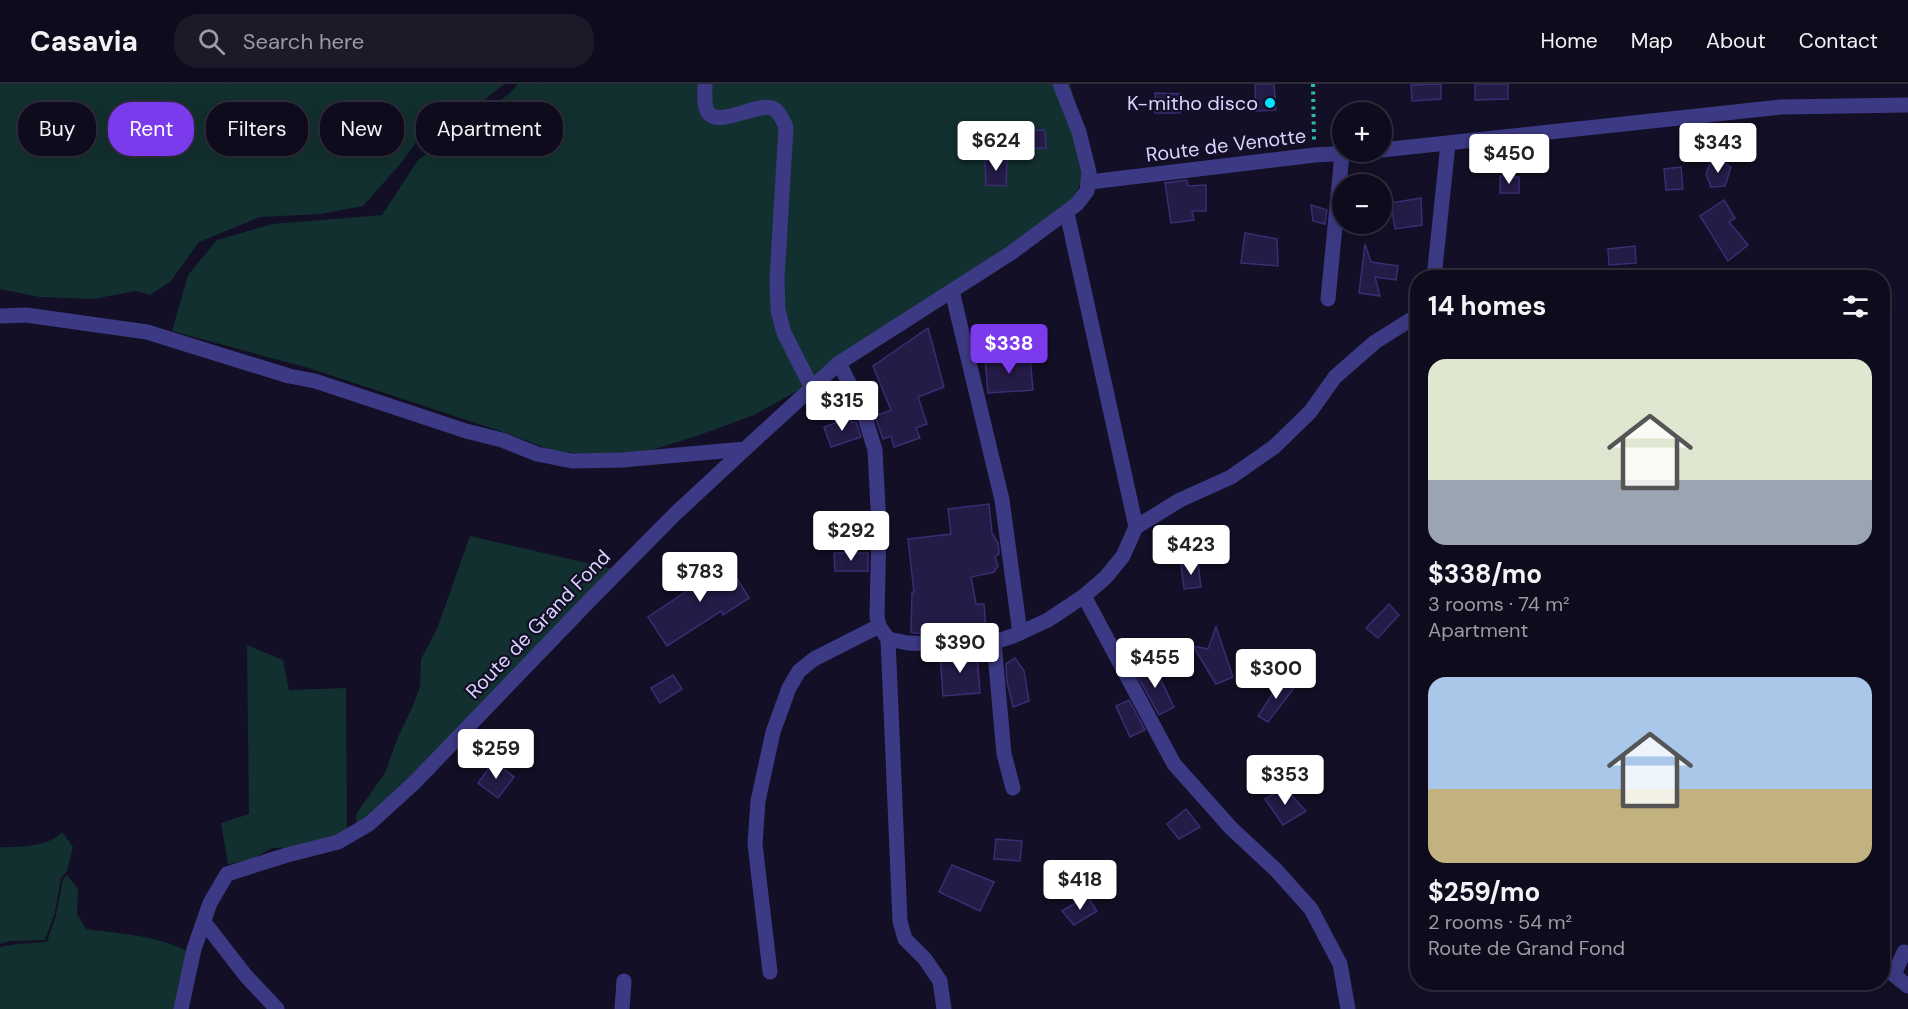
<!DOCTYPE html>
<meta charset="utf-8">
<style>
:root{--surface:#0e0b1c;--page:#1c1929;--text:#f1f3f6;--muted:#9b9ba3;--line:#2e2b3b;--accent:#7c3aed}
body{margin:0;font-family:"DM Sans",sans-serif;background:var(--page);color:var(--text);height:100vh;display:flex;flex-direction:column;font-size:22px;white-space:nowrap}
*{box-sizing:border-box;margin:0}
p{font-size:20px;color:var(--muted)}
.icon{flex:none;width:33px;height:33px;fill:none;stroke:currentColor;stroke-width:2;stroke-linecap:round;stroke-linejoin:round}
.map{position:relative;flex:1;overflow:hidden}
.drawer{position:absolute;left:1410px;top:186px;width:480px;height:720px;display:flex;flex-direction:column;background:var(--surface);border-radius:24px;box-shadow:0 6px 24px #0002,0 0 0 2px var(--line)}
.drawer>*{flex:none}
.hud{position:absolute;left:18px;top:18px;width:570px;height:54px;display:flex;gap:12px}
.tools{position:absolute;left:1332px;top:18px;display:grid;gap:12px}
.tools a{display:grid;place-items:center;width:60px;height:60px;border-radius:50%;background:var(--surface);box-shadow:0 6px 24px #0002,0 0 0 2px var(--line);font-size:30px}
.price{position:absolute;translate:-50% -51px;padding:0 14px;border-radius:6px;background:#fff;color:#222;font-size:20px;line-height:39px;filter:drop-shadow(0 2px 3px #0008)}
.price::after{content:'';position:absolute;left:50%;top:36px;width:18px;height:14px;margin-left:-9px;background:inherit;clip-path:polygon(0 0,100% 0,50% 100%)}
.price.current{background:var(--accent);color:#fff}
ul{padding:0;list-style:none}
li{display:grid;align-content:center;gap:12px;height:318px;padding:0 18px}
li span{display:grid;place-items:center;height:186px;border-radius:18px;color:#555}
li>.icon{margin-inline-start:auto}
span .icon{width:108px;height:108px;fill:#fffc;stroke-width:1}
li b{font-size:26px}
h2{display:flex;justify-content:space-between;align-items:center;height:72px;padding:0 18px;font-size:26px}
.tag{padding:0 21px;border-radius:24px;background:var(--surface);box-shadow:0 6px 24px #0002,0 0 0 2px var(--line);font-size:21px;line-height:54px}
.tag.current{background:var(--accent);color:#fff}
header{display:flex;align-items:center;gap:36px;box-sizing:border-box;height:84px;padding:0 30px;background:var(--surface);border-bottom:2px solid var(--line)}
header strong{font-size:28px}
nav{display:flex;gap:33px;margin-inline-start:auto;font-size:21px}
.search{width:420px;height:54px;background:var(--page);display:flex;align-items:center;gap:15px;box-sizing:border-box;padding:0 21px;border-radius:24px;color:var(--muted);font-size:22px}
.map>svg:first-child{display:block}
.green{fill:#12302f}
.building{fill:#241b47;stroke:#3b2d73;stroke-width:1.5}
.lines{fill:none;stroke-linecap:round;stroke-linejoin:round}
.path{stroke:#2fb8b0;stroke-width:4;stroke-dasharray:3 4.5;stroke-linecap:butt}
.minor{stroke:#3d3a85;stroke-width:15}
.poi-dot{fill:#00e5ff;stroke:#130f26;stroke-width:2}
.labels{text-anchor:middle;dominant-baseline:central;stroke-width:4.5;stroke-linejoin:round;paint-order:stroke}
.poi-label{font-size:20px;fill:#d9d4ff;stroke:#130f26;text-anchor:end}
.street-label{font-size:20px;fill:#d9d4ff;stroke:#130f26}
</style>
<header>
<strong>Casavia</strong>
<div class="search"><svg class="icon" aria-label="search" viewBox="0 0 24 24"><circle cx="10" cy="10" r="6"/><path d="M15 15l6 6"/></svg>Search here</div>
<nav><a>Home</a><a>Map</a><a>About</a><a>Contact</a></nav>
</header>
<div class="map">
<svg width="1908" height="925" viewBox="0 0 1908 925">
<rect width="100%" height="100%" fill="#130f26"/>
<!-- green -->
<g class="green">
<polygon points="0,0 504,0 470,28 426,44 402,78 363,122 321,130 260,133 199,158 171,197 150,211 136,207 93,215 40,213 0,205"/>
<polygon points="518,0 1070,0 1091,74 1071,121 838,284 754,331 697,352 629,373 588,371 551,366 509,350 312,285 172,247 188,191 217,156 272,140 382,131 418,76 483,30 511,8"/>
<polygon points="470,452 626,488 357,748 356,730 385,689 398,653 411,626 420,603 421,575 437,545"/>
<polygon points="247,561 283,576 289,606 346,604 347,751 309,763 272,764 251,776 228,780 221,739 249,730"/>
<path d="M62,748L73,763L67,787L61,794L55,828L45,856L10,857L0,860V763C17,764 51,762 62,748Z"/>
<path d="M67,791L78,805L77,830L86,845C122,850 156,851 189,868L181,925H0V863L17,860L47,858L56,831L63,796Z"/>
</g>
<!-- building -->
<g class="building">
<polygon points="1255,0 1274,0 1276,26 1256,27"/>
<polygon points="1441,0 1441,15 1412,17 1411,1"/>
<polygon points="1475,0 1508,0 1508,15 1475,16"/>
<polygon points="1155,9 1181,10 1180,29 1155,29"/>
<polygon points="1045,46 1046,64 1017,65 1017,47"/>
<polygon points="1007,75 1006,102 986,101 985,76"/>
<polygon points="1719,76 1731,83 1725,102 1711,103 1706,90 1711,78"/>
<polygon points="1681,83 1683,105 1666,106 1664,85"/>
<polygon points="1500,92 1519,93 1519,109 1500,109"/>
<polygon points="1187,96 1188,102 1206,101 1206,127 1192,127 1194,136 1171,139 1165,99"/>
<polygon points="1421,114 1422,141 1395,145 1391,119"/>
<polygon points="1724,116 1735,134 1729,138 1748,161 1728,177 1700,132"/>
<polygon points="1311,121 1327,126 1325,140 1313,137"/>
<polygon points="1245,149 1277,155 1278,182 1241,179"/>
<polygon points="1365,160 1371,178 1398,182 1396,196 1375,193 1380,212 1359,209"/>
<polygon points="1635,162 1636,179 1609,181 1608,165"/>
<polygon points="928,244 944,303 918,313 927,340 916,344 920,354 894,363 891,352 883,355 875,332 891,326 873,282"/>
<polygon points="1030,273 1033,306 988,309 985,276"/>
<polygon points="850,334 852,339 856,338 861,353 831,363 824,343"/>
<polygon points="989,420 992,449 998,459 999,470 995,473 998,482 994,488 971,493 976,520 984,520 986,549 966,551 914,549 911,548 912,508 914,508 908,455 951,450 948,425"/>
<polygon points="1206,447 1219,457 1205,473 1193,462"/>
<polygon points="834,469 868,469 868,487 835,487"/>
<polygon points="724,473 749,514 723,531 721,527 667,562 648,533 703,496 699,489"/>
<polygon points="1198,479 1201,503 1184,505 1181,481"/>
<polygon points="1389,520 1399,531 1378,554 1366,544"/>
<polygon points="1216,543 1233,593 1216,600 1193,562 1208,565"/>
<polygon points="940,570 977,570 980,609 943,612"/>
<polygon points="1015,574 1024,587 1029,617 1013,623 1007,598 1006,580"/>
<polygon points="1153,580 1174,623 1159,631 1136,589"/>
<polygon points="673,591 682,605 660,619 651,604"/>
<polygon points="1283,594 1294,604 1268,638 1258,632"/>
<polygon points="1129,616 1145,646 1130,653 1116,622"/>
<polygon points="494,677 514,693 498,714 478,699"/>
<polygon points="1284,703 1306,727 1283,741 1265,715"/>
<polygon points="1186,725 1200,743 1179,755 1167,740"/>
<polygon points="996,755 1022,757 1020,777 994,775"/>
<polygon points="952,781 994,798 980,827 939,808"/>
<polygon points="1087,812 1097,827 1074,841 1062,827"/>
</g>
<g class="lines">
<!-- path -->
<polyline class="path" points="1313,0 1314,56"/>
<!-- minor -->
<g class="minor">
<path d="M705,0C705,8 704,17 706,24C713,48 756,18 772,24C780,27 783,37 786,43L777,195L778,226L784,249L812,304"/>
<polyline points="1382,66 1781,23 1908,21"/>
<polyline points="1090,98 1315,71 1368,68"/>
<polyline points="1067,129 1136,443"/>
<polyline points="1434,194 1448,60"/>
<polyline points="952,207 1002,416 1020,549"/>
<polyline points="1328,215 1342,70"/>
<polyline points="0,232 26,231 147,248 289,292 315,297 466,347 502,356 537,370 572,377 622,376 745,365 839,279 1011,169 1077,120 1087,107 1089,88 1079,48 1060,0"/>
<polyline points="839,279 863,327 875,366 879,443 877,532 879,542 888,555 900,837 905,855 925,875 940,897 944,925"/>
<polyline points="1084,512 1174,680 1231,744 1276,786 1311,825 1340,880 1348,925"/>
<polyline points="888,555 908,559 966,561 994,558 1013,552 1048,536 1084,512 1106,493 1123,472 1136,443 1180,416 1231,393 1274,363 1310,328 1335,293 1375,258 1418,231"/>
<polyline points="994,558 1004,670 1013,704"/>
<polyline points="204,838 246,892 277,925"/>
<polyline points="1904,868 1894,891 1908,902"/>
<polyline points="770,888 755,760 758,717 773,648 789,604 799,587 814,575 879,542"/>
<polyline points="181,925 194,865 210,819 227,790 287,771 338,758 369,740 414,699 591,515 675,430 745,365"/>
<polyline points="622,925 624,897"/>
</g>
</g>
<!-- markers -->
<circle class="poi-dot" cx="1270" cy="19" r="6"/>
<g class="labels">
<!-- poi labels -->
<g class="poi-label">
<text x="1258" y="19">K-mitho disco</text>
</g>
<!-- street labels -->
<g class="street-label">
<text transform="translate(1226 61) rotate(-7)">Route de Venotte</text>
<text transform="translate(538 540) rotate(-46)">Route de Grand Fond</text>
</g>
</g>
</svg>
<div class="tools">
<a>+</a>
<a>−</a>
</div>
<b class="price" style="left:996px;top:88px">$624</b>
<b class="price" style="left:1718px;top:90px">$343</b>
<b class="price" style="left:1509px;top:101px">$450</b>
<b class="price current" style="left:1009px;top:291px">$338</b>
<b class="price" style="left:842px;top:348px">$315</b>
<b class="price" style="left:851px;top:478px">$292</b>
<b class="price" style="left:1191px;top:492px">$423</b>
<b class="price" style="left:700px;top:519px">$783</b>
<b class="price" style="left:960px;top:590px">$390</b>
<b class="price" style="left:1155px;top:605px">$455</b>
<b class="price" style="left:1276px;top:616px">$300</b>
<b class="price" style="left:496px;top:696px">$259</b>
<b class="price" style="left:1285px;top:722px">$353</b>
<b class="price" style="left:1080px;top:827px">$418</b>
<div class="hud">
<a class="tag">Buy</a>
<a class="tag current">Rent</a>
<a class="tag">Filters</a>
<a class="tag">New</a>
<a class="tag">Apartment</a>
</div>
<section class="drawer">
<h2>14 homes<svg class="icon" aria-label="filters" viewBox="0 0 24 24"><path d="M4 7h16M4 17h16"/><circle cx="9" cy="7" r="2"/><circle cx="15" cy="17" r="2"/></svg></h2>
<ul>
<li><span style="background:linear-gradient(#dfe7d0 65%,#9aa5b1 0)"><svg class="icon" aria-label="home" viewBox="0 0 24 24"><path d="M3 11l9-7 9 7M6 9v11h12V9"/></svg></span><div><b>$338/mo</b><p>3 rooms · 74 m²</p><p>Apartment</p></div></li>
<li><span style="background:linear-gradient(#a9c7e8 60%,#c2b280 0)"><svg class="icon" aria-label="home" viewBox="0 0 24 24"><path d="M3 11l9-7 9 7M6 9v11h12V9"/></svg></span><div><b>$259/mo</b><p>2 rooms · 54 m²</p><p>Route de Grand Fond</p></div></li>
</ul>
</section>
</div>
